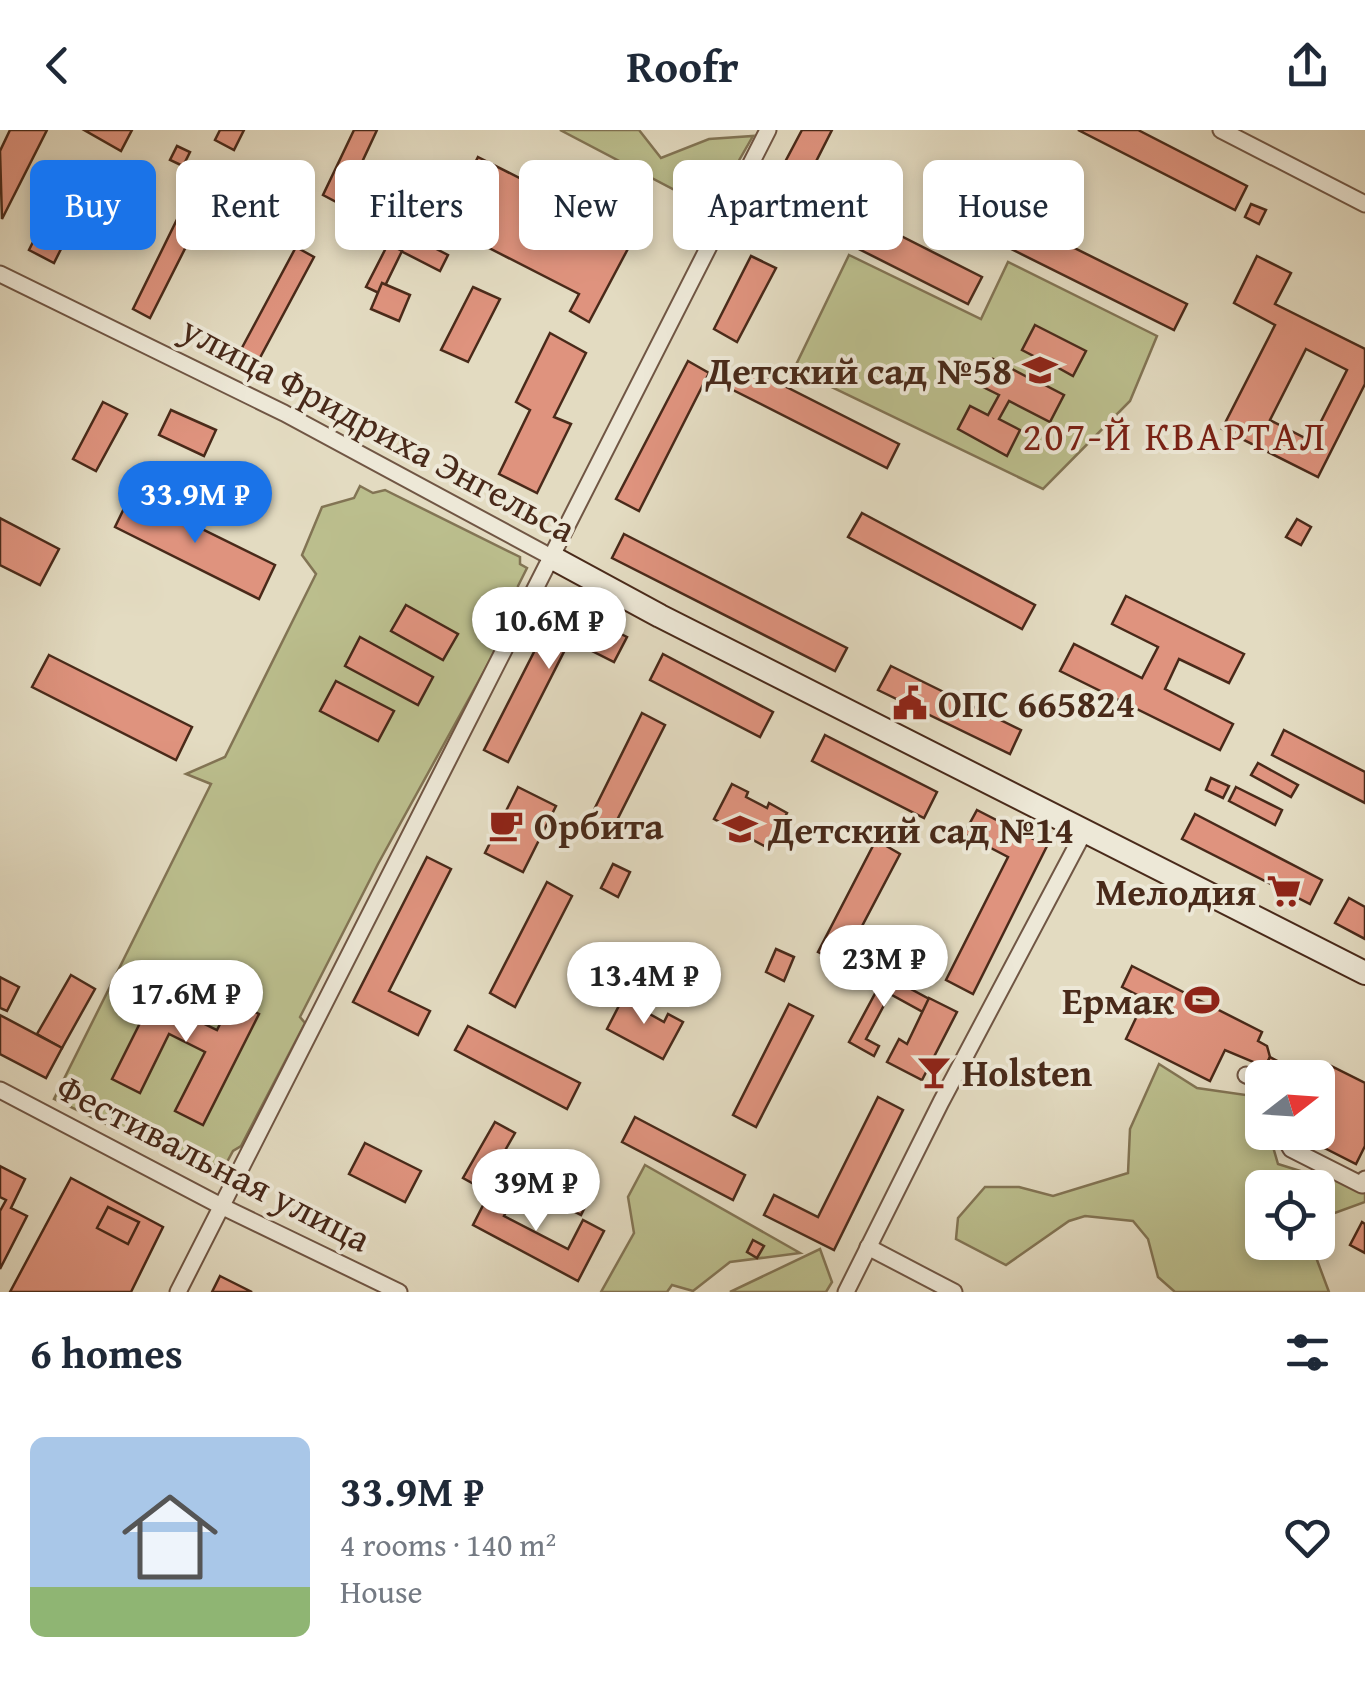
<!DOCTYPE html>
<meta charset="utf-8">
<style>
:root{--surface:#fff;--page:#f2f2f3;--text:#1f2937;--muted:#747a83;--line:#e0e1e3;--accent:#1a73e8}
body{margin:0;font-family:"Gentium Book Plus",serif;background:var(--page);color:var(--text);height:100vh;display:flex;flex-direction:column;font-size:38px;white-space:nowrap}
*{box-sizing:border-box;margin:0}
p{font-size:32px;color:var(--muted)}
.icon{flex:none;width:55px;height:55px;fill:none;stroke:currentColor;stroke-width:2;stroke-linecap:round;stroke-linejoin:round}
.map{position:relative;height:1162px;overflow:hidden}
.drawer{display:flex;flex-direction:column;background:var(--surface);flex:1}
.drawer>*{flex:none}
.hud{position:absolute;left:30px;top:30px;width:1305px;height:90px;display:flex;gap:20px}
.needle{width:65px;rotate:73deg}
.controls{position:absolute;left:1245px;top:930px;display:grid;gap:20px}
.controls a{display:grid;place-items:center;width:90px;height:90px;border-radius:15px;background:var(--surface);box-shadow:0 5px 15px #0003;font-size:50px}
.price{position:absolute;translate:-50% -85px;padding:0 22px;border-radius:35px;background:#fff;color:#222;font-size:32px;line-height:65px;filter:drop-shadow(0 2px 5px #0008)}
.price::after{content:'';position:absolute;left:50%;top:60px;width:30px;height:22px;margin-left:-15px;background:inherit;clip-path:polygon(0 0,100% 0,50% 100%)}
.price.active{background:var(--accent);color:#fff}
ul{padding:0;list-style:none}
li{display:flex;align-items:center;gap:30px;height:250px;padding:0 30px}
li+li{border-top:2px solid var(--line)}
li span{display:grid;place-items:center;flex:none;width:280px;height:200px;border-radius:15px;color:#555}
li>.icon{margin-inline-start:auto}
span .icon{width:120px;height:120px;fill:#fffc;stroke-width:1}
li b{font-size:42px}
h2{display:flex;justify-content:space-between;align-items:center;height:120px;padding:0 30px;font-size:42px}
.tag{padding:0 35px;border-radius:15px;background:var(--surface);box-shadow:0 5px 15px #0003;font-size:35px;line-height:90px}
.tag.active{background:var(--accent);color:#fff}
header{display:flex;justify-content:space-between;align-items:center;height:130px;padding:0 30px;background:var(--surface);font-size:45px;font-weight:600}
.map>svg:first-child{display:block}
.green{fill:#bbbe8d;stroke:#827454;stroke-width:2.5}
.building{fill:#df937e;stroke:#492a1a;stroke-width:2.5;fill-rule:evenodd}
.lines{fill:none;stroke-linecap:round;stroke-linejoin:round}
.street-casing{stroke:#705644;stroke-width:19}
.secondary-casing{stroke:#492a1a;stroke-width:26}
.street{stroke:#ede8d7;stroke-width:15}
.secondary{stroke:#ede8d7;stroke-width:22}
.labels{text-anchor:middle;dominant-baseline:central;stroke-width:8;stroke-linejoin:round;paint-order:stroke}
.poi-label{font-size:38px;font-weight:bold;fill:#492a1a;stroke:#ede8d7;text-anchor:start}
.street-label{font-size:38px;fill:#492a1a;stroke:#ede8d7}
.neighbourhood-label{font-size:40px;letter-spacing:2.5px;fill:#7a1f14;stroke:#ede8d7}
</style>
<header><svg class="icon" aria-label="back" viewBox="0 0 24 24"><path d="M15 5l-7 7 7 7"/></svg>Roofr<svg class="icon" aria-label="share" viewBox="0 0 24 24"><path d="M12 15V3M7 8l5-5 5 5M5 13v7h14v-7"/></svg></header>
<div class="map">
<svg width="1365" height="1162" viewBox="0 0 1365 1162">
<rect width="100%" height="100%" fill="#e3dbc1"/>
<filter id="stains"><feTurbulence type="fractalNoise" baseFrequency=".002" numOctaves="4"/><feColorMatrix values="0 0 0 0 .2 0 0 0 0 .09 0 0 0 0 .02 0 0 0 .5 -.17"/></filter>
<radialGradient id="worn" r=".72"><stop offset=".6" stop-color="#630" stop-opacity="0"/><stop offset="1" stop-color="#630" stop-opacity=".3"/></radialGradient>
<!-- green -->
<g class="green">
<polygon points="560,0 639,0 661,28 709,9 753,6 711,79"/>
<polygon points="849,125 981,189 1008,132 1157,206 1130,271 1043,359 794,239"/>
<polygon points="360,356 373,363 385,360 520,427 520,434 527,438 518,456 516,485 504,483 500,492 510,494 378,734 300,887 305,893 241,1016 233,1021 227,1032 199,1039 54,969 211,654 186,644 225,627 316,444 302,425 322,377 354,368"/>
<polygon points="1159,934 1197,958 1260,967 1262,1002 1269,1003 1278,1034 1313,1045 1358,1047 1365,1053 1365,1072 1329,1085 1318,1105 1318,1058 1262,1058 1262,1112 1315,1113 1314,1122 1329,1162 1175,1162 1158,1147 1148,1109 1133,1091 1085,1086 1069,1091 1006,1135 956,1109 958,1088 985,1057 1019,1057 1053,1066 1128,1043 1130,999"/>
<polygon points="645,1035 800,1123 730,1132 693,1161 672,1155 667,1162 601,1162 634,1103 628,1067"/>
<polygon points="820,1119 832,1152 826,1162 730,1162"/>
</g>
<!-- building -->
<g class="building">
<polygon points="10,0 47,0 2,89 0,21"/>
<polygon points="84,0 132,0 121,21"/>
<polygon points="220,0 244,0 234,20 215,10"/>
<polygon points="354,0 377,0 342,75 323,65"/>
<polygon points="802,0 832,0 801,61 776,49"/>
<polygon points="1078,0 1138,0 1247,56 1235,80"/>
<polygon points="177,16 190,22 183,36 170,30"/>
<polygon points="478,27 614,96 617,91 627,96 631,113 589,192 570,181 579,164 444,95"/>
<polygon points="188,67 206,77 150,188 133,179"/>
<polygon points="830,70 982,147 968,174 817,98"/>
<polygon points="1251,74 1266,80 1259,94 1245,87"/>
<polygon points="1008,85 1187,174 1174,200 995,111"/>
<polygon points="44,90 69,103 54,133 29,120"/>
<polygon points="400,100 448,125 440,141 391,116"/>
<polygon points="388,114 402,121 381,164 366,157"/>
<polygon points="296,117 314,127 255,237 237,227"/>
<polygon points="751,126 776,138 737,212 714,199"/>
<path d="M1257,126L1291,143L1275,174L1365,219V254L1318,347L1222,299L1275,195L1234,173ZM1306,219L1347,240L1311,311L1270,290Z"/>
<polygon points="382,153 410,165 399,191 371,179"/>
<polygon points="473,157 500,169 468,232 441,220"/>
<polygon points="1035,195 1086,221 1073,246 1053,235 1043,254 1064,265 1050,292 1009,271 999,289 1020,300 1007,326 958,299 970,276 988,285 999,265 979,255 993,229 1035,251 1045,232 1022,220"/>
<polygon points="550,203 586,223 554,287 571,294 537,363 499,344 530,280 516,272"/>
<polygon points="688,231 709,243 639,381 616,369"/>
<polygon points="743,235 899,314 887,338 731,259"/>
<polygon points="103,272 127,284 96,341 73,329"/>
<polygon points="171,280 216,300 204,326 159,305"/>
<polygon points="131,364 275,435 259,469 115,397"/>
<polygon points="862,383 1035,475 1022,499 848,407"/>
<polygon points="0,388 59,419 40,455 0,435"/>
<polygon points="1297,389 1311,397 1301,415 1286,407"/>
<polygon points="624,404 847,518 835,541 612,428"/>
<polygon points="1126,466 1244,524 1229,553 1179,529 1165,559 1233,594 1220,620 1060,541 1074,514 1142,548 1158,517 1112,494"/>
<polygon points="559,473 627,507 614,532 570,510 508,632 484,620"/>
<polygon points="406,475 458,504 443,530 391,501"/>
<polygon points="360,507 433,547 418,575 345,536"/>
<polygon points="663,524 773,582 760,607 650,550"/>
<polygon points="49,525 192,597 176,630 32,557"/>
<polygon points="891,536 1021,600 1010,624 878,560"/>
<polygon points="336,551 394,581 378,611 320,581"/>
<polygon points="642,583 665,595 608,708 586,696"/>
<polygon points="1284,600 1365,642 1365,673 1272,625"/>
<polygon points="825,605 937,662 924,688 812,631"/>
<polygon points="1258,633 1298,655 1291,667 1251,645"/>
<polygon points="1211,648 1229,656 1223,668 1206,660"/>
<polygon points="732,654 748,662 746,667 767,678 769,673 787,683 768,718 714,689"/>
<polygon points="518,657 556,676 523,742 485,723"/>
<polygon points="1236,657 1282,680 1275,695 1229,671"/>
<polygon points="977,680 1047,716 973,864 946,850 1008,727 964,704"/>
<polygon points="1195,684 1322,750 1310,774 1182,709"/>
<polygon points="876,710 900,724 842,834 818,822"/>
<polygon points="427,727 451,739 389,861 430,881 418,905 353,872"/>
<polygon points="613,734 630,742 618,767 601,758"/>
<polygon points="547,752 572,766 515,877 490,863"/>
<polygon points="1349,768 1365,777 1365,809 1335,793"/>
<polygon points="776,819 794,827 784,851 766,842"/>
<polygon points="1132,836 1262,902 1258,911 1267,916 1270,927 1265,937 1225,920 1210,951 1126,909 1145,869 1122,857"/>
<polygon points="168,837 196,852 180,882 217,900 232,870 259,884 203,995 175,981 205,922 169,904 140,963 112,949"/>
<polygon points="71,845 95,859 62,918 37,904"/>
<polygon points="885,845 931,870 923,882 890,864 866,909 879,916 874,926 849,912"/>
<polygon points="0,847 19,857 7,881 0,878"/>
<polygon points="626,862 641,870 637,877 664,892 668,884 683,892 663,929 607,899"/>
<polygon points="929,868 957,882 922,950 887,932 899,909 907,914"/>
<polygon points="789,874 813,886 756,997 733,985"/>
<polygon points="0,885 62,918 46,948 0,924"/>
<polygon points="468,896 580,953 567,979 455,920"/>
<polygon points="1270,927 1304,945 1305,941 1317,939 1323,942 1327,934 1365,953 1365,1016 1356,1034 1293,1002 1318,1002 1318,948 1286,948 1265,937"/>
<polygon points="878,967 903,980 834,1120 764,1085 774,1065 818,1087"/>
<polygon points="635,987 745,1045 733,1070 622,1012"/>
<polygon points="495,992 515,1003 483,1059 463,1048"/>
<polygon points="365,1013 421,1041 405,1072 349,1044"/>
<polygon points="0,1036 25,1049 11,1078 27,1086 0,1139 0,1081 6,1070 0,1067"/>
<polygon points="547,1040 592,1063 581,1085 536,1062"/>
<polygon points="498,1046 519,1057 504,1086 568,1119 583,1090 604,1101 578,1151 473,1095"/>
<polygon points="71,1048 163,1097 131,1162 10,1162"/>
<polygon points="108,1077 139,1092 128,1114 97,1098"/>
<polygon points="1362,1092 1365,1094 1365,1123 1350,1115"/>
<polygon points="753,1110 764,1116 757,1128 747,1122"/>
<polygon points="220,1146 252,1162 212,1162"/>
</g>
<g class="lines">
<!-- street casing -->
<g class="street-casing">
<g id="street">
<polyline points="1221,0 1365,74"/>
<polyline points="0,144 284,283 553,428"/>
<polyline points="1246,945 1262,952"/>
<polyline points="0,960 221,1076 399,1162"/>
<polyline points="1281,1002 1291,1019 1362,1055 1365,1049"/>
<polyline points="868,1117 954,1162"/>
<polyline points="178,1162 768,0"/>
<polyline points="846,1162 941,972 1084,702"/>
</g>
</g>
<!-- secondary casing -->
<g class="secondary-casing">
<polyline id="secondary" points="553,428 660,486 1365,843"/>
</g>
<!-- street -->
<use href="#street" class="street"/>
<!-- secondary -->
<use href="#secondary" class="secondary"/>
</g>
<!-- icons -->
<defs>
<g id="school-bare" transform="scale(2.7)"><path d="M0-5L7-2L0 1L-7-2ZM-4 1L0 2.5L4 1V4Q0 6-4 4Z" fill="#8f2418" stroke="#ede8d7" stroke-width="2.5" paint-order="stroke"/></g>
<g id="civic-bare" transform="scale(2.7)"><path d="M-.6-6.5H3V-4.5H.6V-3L4-1V1h2V6H-6V1h2V-1L-.6-3ZM-1.2 2.5V6h2.4V2.5Z" fill="#8f2418" stroke="#ede8d7" stroke-width="2.5" paint-order="stroke"/></g>
<g id="cafe-bare" transform="scale(2.7)"><path d="M-5.5-4.5H6V0H3Q3 3.5 0 3.5H-2.5Q-5.5 3.5-5.5 0ZM3-3.2v2h1.7v-2ZM-6 4.5H4V6H-6Z" fill="#8f2418" stroke="#ede8d7" stroke-width="2.5" paint-order="stroke"/></g>
<g id="supermarket-bare" transform="scale(2.7)"><path d="M-6-5.5h2.5l.6 2H6L4.5 2H-2.5L-4.4-4H-6ZM-1.5 3.2a1.3 1.3 0 1 0 .1 0ZM3 3.2a1.3 1.3 0 1 0 .1 0Z" fill="#8f2418" stroke="#ede8d7" stroke-width="2.5" paint-order="stroke"/></g>
<g id="stadium-bare" transform="scale(2.7)"><path d="M0-5a6.5 5 0 1 0 0 10a6.5 5 0 1 0 0-10ZM-3.5-1.8h7v3.6h-7Z" fill="#8f2418" stroke="#ede8d7" stroke-width="2.5" paint-order="stroke"/></g>
<g id="bar-bare" transform="scale(2.7)"><path d="M-6-5H6L.8 .8V4.5H3.5V6h-7V4.5H-.8V.8Z" fill="#8f2418" stroke="#ede8d7" stroke-width="2.5" paint-order="stroke"/></g>
</defs>
<g fill-rule="evenodd">
<use href="#school-bare" x="1040" y="240"/>
<use href="#civic-bare" x="910" y="573"/>
<use href="#cafe-bare" x="506" y="695"/>
<use href="#school-bare" x="740" y="699"/>
<use href="#supermarket-bare" x="1284" y="761"/>
<use href="#stadium-bare" x="1202" y="870"/>
<use href="#bar-bare" x="934" y="942"/>
</g>
<g class="labels">
<!-- poi labels -->
<g class="poi-label">
<text x="1012" y="240" text-anchor="end">Детский сад №58</text>
<text x="938" y="573">ОПС 665824</text>
<text x="534" y="695">Орбита</text>
<text x="768" y="699">Детский сад №14</text>
<text x="1256" y="761" text-anchor="end">Мелодия</text>
<text x="1174" y="870" text-anchor="end">Ермак</text>
<text x="962" y="942">Holsten</text>
</g>
<!-- street labels -->
<g class="street-label">
<text transform="translate(379 298) rotate(28)">улица Фридриха Энгельса</text>
<text transform="translate(214 1032) rotate(27)">Фестивальная улица</text>
</g>
<!-- neighbourhood labels -->
<g class="neighbourhood-label">
<text x="1175" y="305">207-Й КВАРТАЛ</text>
</g>
</g>
<rect width="100%" height="100%" filter="url(#stains)"/>
<rect width="100%" height="100%" fill="url(#worn)"/>
</svg>
<div class="controls">
<a><svg class="needle" viewBox="-14 -14 28 28"><path d="M0-13l5 13h-10z" fill="#e53935"/><path d="M0 13l5-13h-10z" fill="#747a83"/></svg></a>
<a><svg class="icon" aria-label="locate" viewBox="0 0 24 24"><circle cx="12" cy="12" r="6"/><path d="M12 2v4M12 18v4M2 12h4M18 12h4"/></svg></a>
</div>
<b class="price active" style="left:195px;top:416px">33.9M ₽</b>
<b class="price" style="left:549px;top:542px">10.6M ₽</b>
<b class="price" style="left:884px;top:880px">23M ₽</b>
<b class="price" style="left:644px;top:897px">13.4M ₽</b>
<b class="price" style="left:186px;top:915px">17.6M ₽</b>
<b class="price" style="left:536px;top:1104px">39M ₽</b>
<div class="hud">
<a class="tag active">Buy</a>
<a class="tag">Rent</a>
<a class="tag">Filters</a>
<a class="tag">New</a>
<a class="tag">Apartment</a>
<a class="tag">House</a>
</div>
</div>
<section class="drawer">
<h2>6 homes<svg class="icon" aria-label="filters" viewBox="0 0 24 24"><path d="M4 7h16M4 17h16"/><circle cx="9" cy="7" r="2"/><circle cx="15" cy="17" r="2"/></svg></h2>
<ul>
<li><span style="background:linear-gradient(#a9c7e8 75%,#8fb573 0)"><svg class="icon" aria-label="home" viewBox="0 0 24 24"><path d="M3 11l9-7 9 7M6 9v11h12V9"/></svg></span><div><b>33.9M ₽</b><p>4 rooms · 140 m²</p><p>House</p></div><svg class="icon" aria-label="heart" viewBox="0 0 24 24"><path d="M12 20l-8-8c-3-5 5-10 8-4 3-6 11-1 8 4z"/></svg></li>
</ul>
</section>
